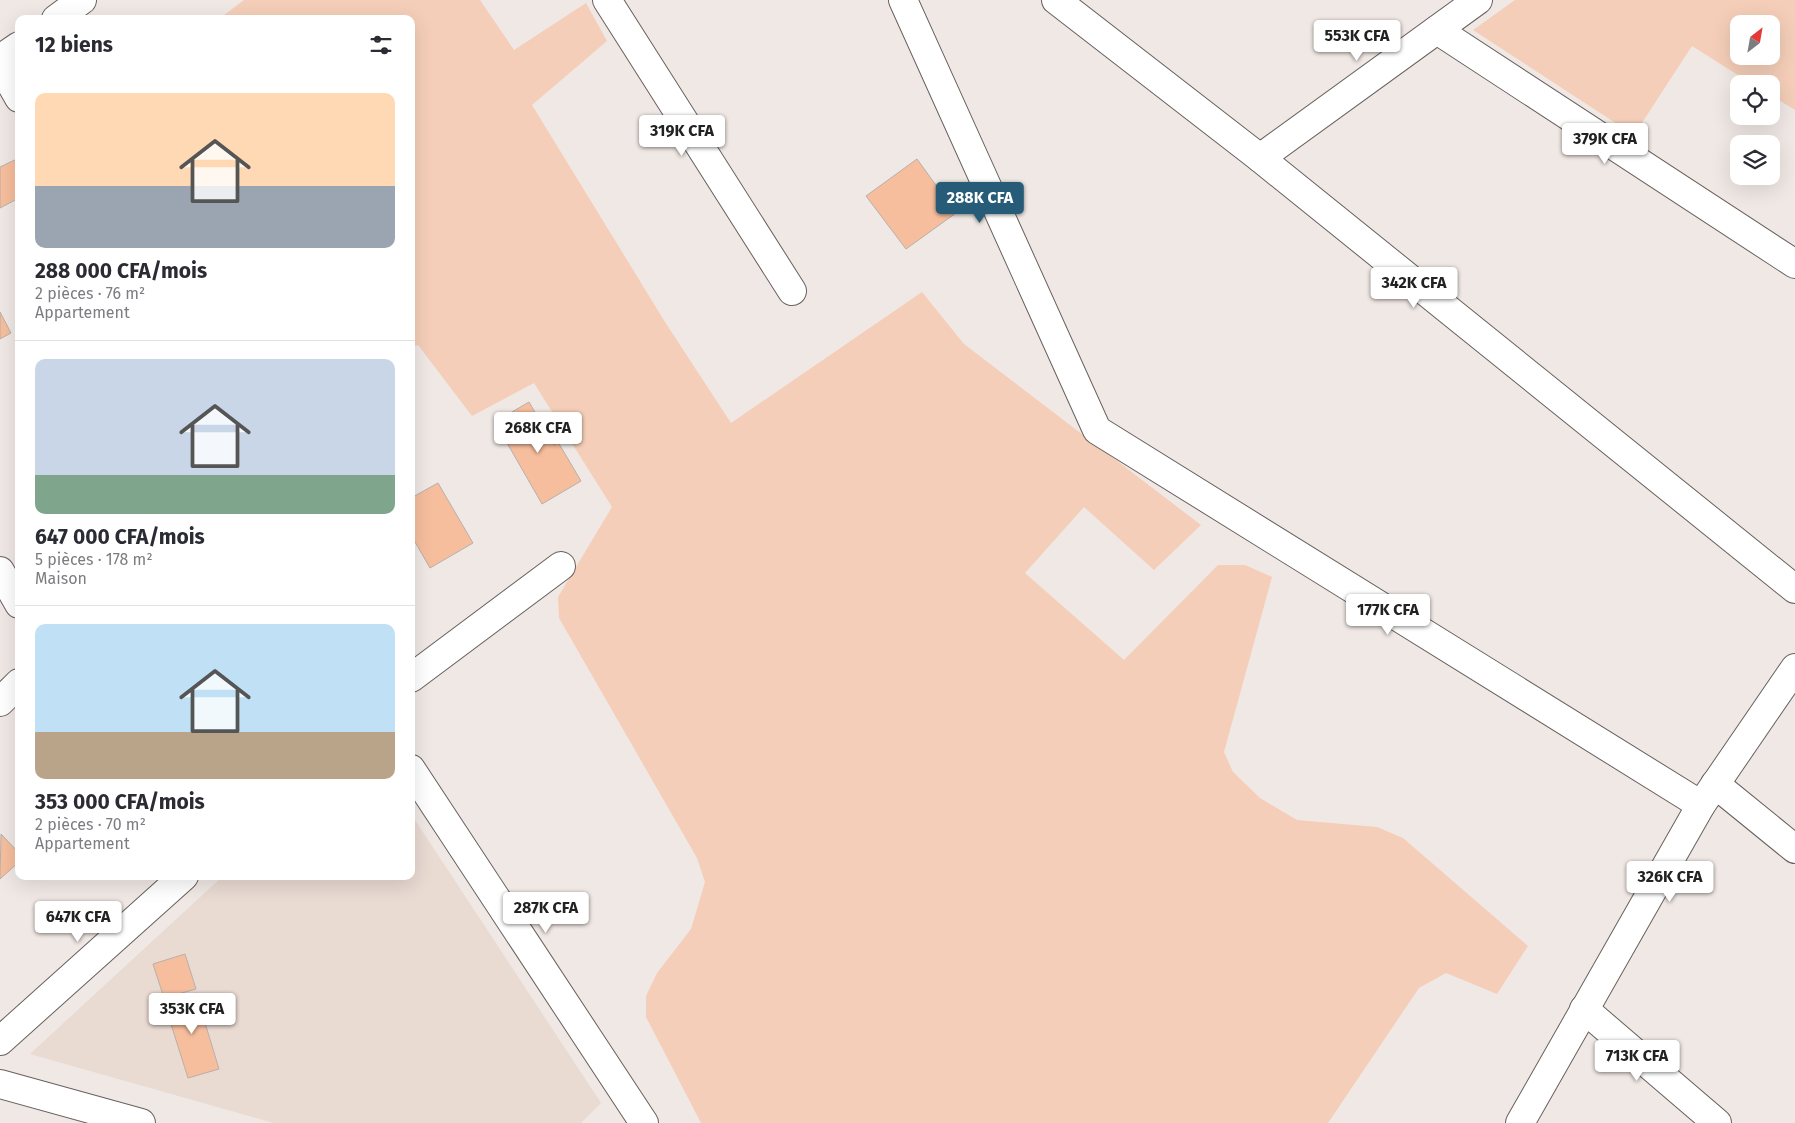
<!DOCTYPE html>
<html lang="fr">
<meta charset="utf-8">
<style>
:root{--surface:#fff;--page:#f7f7f7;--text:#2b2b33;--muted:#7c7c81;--line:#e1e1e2;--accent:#275c78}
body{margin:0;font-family:"Fira Sans",sans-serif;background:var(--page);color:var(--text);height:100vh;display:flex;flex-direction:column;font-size:19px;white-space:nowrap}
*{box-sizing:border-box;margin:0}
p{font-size:16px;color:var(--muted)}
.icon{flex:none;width:28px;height:28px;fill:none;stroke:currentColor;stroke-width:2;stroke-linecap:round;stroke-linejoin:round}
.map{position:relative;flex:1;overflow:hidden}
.panel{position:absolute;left:15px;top:15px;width:400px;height:865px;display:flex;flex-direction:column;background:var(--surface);border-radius:10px;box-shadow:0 5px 20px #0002}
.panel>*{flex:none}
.needle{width:32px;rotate:31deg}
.fabs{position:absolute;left:1730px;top:15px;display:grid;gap:10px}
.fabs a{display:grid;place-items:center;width:50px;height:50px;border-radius:10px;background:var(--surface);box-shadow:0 5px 20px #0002;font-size:25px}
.price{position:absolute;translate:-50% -42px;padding:0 11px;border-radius:5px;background:#fff;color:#222;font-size:16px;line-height:32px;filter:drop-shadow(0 1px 2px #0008)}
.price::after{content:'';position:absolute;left:50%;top:30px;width:15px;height:11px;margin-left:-8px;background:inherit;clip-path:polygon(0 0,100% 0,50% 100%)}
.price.selected{background:var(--accent);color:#fff}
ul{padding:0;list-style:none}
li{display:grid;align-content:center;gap:10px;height:265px;padding:0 20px}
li+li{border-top:1px solid var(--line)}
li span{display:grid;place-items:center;height:155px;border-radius:10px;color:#555}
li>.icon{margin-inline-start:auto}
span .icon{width:90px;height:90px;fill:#fffc;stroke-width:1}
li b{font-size:21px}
h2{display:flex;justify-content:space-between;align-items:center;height:60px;padding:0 20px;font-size:21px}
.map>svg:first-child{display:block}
.built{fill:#e9dad2}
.green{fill:#f4ceb8;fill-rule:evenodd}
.building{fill:#f6be9d;stroke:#b7b0ac}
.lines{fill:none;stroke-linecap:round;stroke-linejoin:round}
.minor-casing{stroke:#68615e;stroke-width:30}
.minor{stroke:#fff;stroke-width:28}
</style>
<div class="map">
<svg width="1795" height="1123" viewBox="0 0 1795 1123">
<rect width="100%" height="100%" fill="#f0e8e4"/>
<!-- built -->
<polygon class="built" points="411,814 601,1103 581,1123 274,1123 30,1054 223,876 411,876"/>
<!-- green -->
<g class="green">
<polygon points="244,0 480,0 514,50 586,3 607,41 532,105 665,322 731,423 922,292 964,344 1201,525 1154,570 1084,507 1025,573 1124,660 1218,565 1245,565 1272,577 1224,752 1233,772 1260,798 1297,820 1377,827 1403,838 1528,946 1497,994 1446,973 1419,988 1328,1123 701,1123 646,1017 646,996 657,973 691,929 705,882 697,858 559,618 558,597 612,507 534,383 472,416 418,345 411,347 411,19 219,19"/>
<path d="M1515,0H1795V110L1771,95V84H1752L1692,46L1634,135L1473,30ZM1739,24H1771V56H1739Z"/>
</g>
<!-- building -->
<g class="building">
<polygon points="19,158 19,198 0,208 0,167"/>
<polygon points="917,159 956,213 906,249 866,196"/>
<polygon points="0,312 11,333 0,339"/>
<polygon points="529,402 554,445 558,442 581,481 542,504 495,422"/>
<polygon points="438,483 473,543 430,568 411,535 411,498"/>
<polygon points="1,834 19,853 19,862 0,879"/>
<polygon points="185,954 196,989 164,998 153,964"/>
<polygon points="196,993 219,1069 188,1078 164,1002"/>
</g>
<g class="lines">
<!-- minor casing -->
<g class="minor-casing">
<g id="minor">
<polyline points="607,0 792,291"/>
<polyline points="903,0 1097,430 1701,805"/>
<polyline points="1056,0 1260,158 1795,589"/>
<polyline points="56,19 82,0"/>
<polyline points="1437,30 1795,264"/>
<polyline points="0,59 19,46"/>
<polyline points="0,65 19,98"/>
<polyline points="1260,158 1478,0"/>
<polyline points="0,571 19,604"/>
<polyline points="411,678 561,566"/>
<polyline points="0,702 19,683"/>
<polyline points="411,769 644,1123"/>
<polyline points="1715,784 1795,849"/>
<polyline points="1584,1009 1717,1123"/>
<polyline points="0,1041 184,876"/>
<polyline points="0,1084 141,1123"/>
<polyline points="1520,1123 1701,805 1795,668"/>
</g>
</g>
<!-- minor -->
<use href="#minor" class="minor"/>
</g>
</svg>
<div class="fabs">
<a><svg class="needle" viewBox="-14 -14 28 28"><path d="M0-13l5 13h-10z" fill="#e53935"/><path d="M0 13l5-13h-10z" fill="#7c7c81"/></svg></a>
<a><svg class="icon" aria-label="locate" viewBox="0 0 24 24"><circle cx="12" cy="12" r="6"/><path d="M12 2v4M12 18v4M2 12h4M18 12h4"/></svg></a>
<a><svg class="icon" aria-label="layers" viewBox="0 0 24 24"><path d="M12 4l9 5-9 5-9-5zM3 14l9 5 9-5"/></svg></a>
</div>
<b class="price" style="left:1357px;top:62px">553K CFA</b>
<b class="price" style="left:682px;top:157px">319K CFA</b>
<b class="price" style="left:1605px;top:165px">379K CFA</b>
<b class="price selected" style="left:980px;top:224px">288K CFA</b>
<b class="price" style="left:1414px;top:309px">342K CFA</b>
<b class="price" style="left:538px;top:454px">268K CFA</b>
<b class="price" style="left:1388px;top:636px">177K CFA</b>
<b class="price" style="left:1670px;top:903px">326K CFA</b>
<b class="price" style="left:546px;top:934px">287K CFA</b>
<b class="price" style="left:78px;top:943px">647K CFA</b>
<b class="price" style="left:192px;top:1035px">353K CFA</b>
<b class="price" style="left:1637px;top:1082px">713K CFA</b>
<section class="panel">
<h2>12 biens<svg class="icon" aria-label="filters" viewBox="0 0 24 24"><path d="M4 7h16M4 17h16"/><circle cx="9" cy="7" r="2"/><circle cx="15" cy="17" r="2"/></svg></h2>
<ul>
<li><span style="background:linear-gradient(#ffd9b3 60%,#9aa5b1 0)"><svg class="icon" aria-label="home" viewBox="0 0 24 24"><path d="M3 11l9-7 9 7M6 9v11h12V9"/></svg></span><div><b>288 000 CFA/mois</b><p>2 pièces · 76 m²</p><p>Appartement</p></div></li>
<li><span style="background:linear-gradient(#c9d6e8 75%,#7fa58c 0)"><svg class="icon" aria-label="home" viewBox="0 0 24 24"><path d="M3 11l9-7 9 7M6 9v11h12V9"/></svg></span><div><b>647 000 CFA/mois</b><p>5 pièces · 178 m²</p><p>Maison</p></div></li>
<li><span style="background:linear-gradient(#bfe0f5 70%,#b9a48a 0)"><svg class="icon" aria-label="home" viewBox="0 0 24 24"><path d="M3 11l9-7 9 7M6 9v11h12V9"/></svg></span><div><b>353 000 CFA/mois</b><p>2 pièces · 70 m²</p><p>Appartement</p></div></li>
</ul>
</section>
</div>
